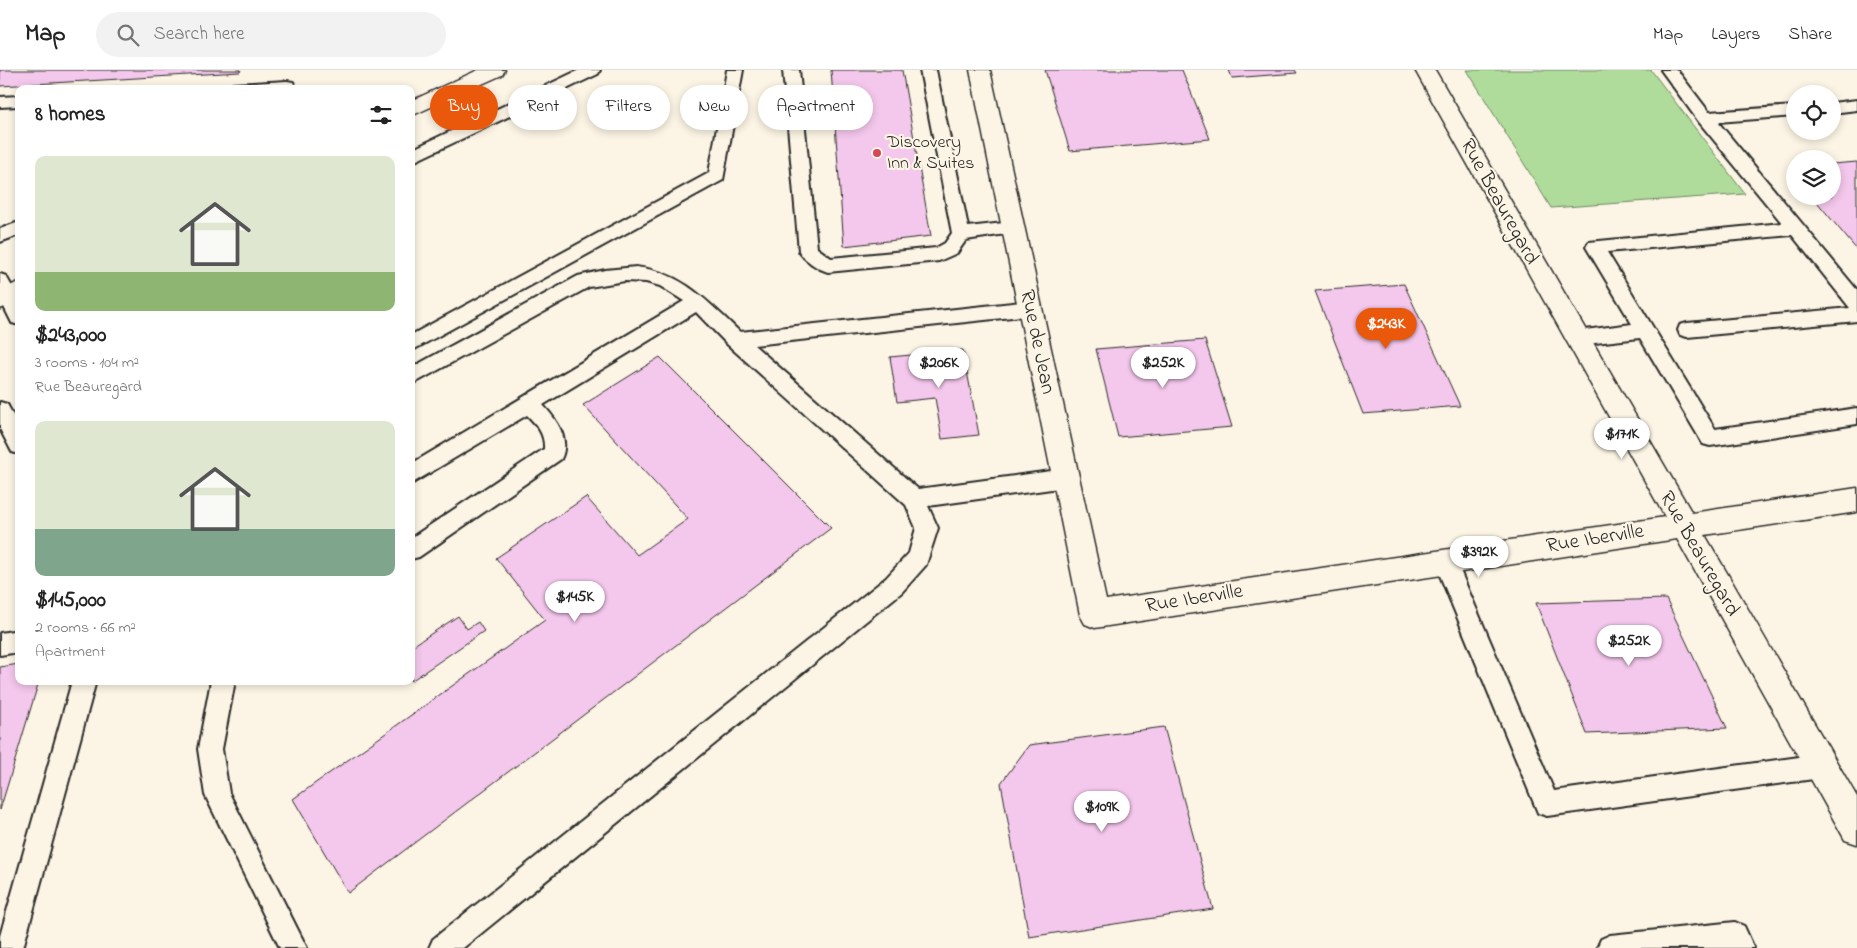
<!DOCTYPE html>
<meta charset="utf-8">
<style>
:root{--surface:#fff;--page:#f2f2f2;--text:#222;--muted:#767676;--line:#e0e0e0;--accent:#ea580c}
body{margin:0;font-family:"Indie Flower",sans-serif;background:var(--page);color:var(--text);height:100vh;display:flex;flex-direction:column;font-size:19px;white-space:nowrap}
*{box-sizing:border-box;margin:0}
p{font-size:16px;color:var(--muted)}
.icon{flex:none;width:28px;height:28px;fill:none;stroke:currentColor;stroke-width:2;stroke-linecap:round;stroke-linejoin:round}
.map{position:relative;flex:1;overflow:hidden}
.side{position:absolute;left:15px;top:15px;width:400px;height:600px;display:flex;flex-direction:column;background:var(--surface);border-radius:10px;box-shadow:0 2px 8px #0003}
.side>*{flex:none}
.top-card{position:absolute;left:430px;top:15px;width:475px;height:45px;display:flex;gap:10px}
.buttons{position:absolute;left:1786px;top:15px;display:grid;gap:10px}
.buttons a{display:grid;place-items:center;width:55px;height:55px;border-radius:50%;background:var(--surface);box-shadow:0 2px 8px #0003;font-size:25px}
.price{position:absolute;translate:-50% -42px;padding:0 11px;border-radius:18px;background:#fff;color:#222;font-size:16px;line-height:32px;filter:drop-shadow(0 1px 2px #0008)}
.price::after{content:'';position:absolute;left:50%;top:30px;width:15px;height:11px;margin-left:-8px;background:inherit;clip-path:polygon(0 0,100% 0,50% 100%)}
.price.current{background:var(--accent);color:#fff}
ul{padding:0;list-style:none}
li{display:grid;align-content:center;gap:10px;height:265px;padding:0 20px}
li span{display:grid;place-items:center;height:155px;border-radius:10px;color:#555}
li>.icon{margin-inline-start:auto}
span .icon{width:90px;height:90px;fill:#fffc;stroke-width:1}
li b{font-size:21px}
h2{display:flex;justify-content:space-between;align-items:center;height:60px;padding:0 20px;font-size:21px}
.tag{padding:0 18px;border-radius:22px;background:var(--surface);box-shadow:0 2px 8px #0003;font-size:18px;line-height:45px}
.tag.current{background:var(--accent);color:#fff}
header{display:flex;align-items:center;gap:30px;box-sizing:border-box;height:70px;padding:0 25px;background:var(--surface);border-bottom:1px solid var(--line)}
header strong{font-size:24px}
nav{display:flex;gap:28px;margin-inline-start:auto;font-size:18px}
.search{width:350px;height:45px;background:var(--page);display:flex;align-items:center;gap:12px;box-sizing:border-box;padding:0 18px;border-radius:28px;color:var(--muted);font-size:19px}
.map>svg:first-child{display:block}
.green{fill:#afdc9b;stroke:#6d8463}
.building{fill:#f4c7ec;stroke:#2b2b2b}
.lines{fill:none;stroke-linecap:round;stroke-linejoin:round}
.lane-casing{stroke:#2b2b2b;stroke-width:4}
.street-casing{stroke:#2b2b2b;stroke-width:3}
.lane{fill:#fcf5e5;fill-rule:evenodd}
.street{fill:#fcf5e5;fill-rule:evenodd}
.poi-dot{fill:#d1495b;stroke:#fcf5e5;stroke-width:2}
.labels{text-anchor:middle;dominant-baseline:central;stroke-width:4.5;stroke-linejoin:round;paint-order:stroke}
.far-poi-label{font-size:18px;fill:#2b2b2b;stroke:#fcf5e5;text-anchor:start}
.street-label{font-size:21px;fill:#2b2b2b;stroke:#fcf5e5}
</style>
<header>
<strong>Map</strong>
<div class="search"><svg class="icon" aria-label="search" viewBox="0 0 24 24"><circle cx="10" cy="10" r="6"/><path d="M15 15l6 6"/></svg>Search here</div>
<nav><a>Map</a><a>Layers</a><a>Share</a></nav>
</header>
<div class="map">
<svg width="1857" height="878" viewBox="0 0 1857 878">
<rect width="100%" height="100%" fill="#fcf5e5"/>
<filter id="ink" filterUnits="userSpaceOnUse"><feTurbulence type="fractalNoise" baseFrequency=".02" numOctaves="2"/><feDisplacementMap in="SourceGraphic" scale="10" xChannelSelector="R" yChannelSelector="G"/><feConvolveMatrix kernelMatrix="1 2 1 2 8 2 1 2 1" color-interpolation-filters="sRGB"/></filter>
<g filter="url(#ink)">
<!-- green -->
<polygon class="green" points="1467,0 1651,0 1745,124 1551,138"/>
<!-- building -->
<g class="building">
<polygon points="0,0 241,0 240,2 0,16"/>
<polygon points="831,0 902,0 931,166 844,176"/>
<polygon points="1045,0 1182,0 1210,69 1070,81"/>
<polygon points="1229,0 1295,0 1297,3 1232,8"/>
<polygon points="1857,92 1857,180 1812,126 1832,126 1832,94"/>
<polygon points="1404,214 1460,336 1363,344 1315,221"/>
<polygon points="1205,270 1232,357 1118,367 1096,279"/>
<polygon points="963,280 979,365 942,369 935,328 897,332 890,287"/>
<polygon points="660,287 831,458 348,823 293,729 545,550 496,488 586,427 637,485 688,449 583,335"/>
<polygon points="1666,529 1727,658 1587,664 1536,533"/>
<polygon points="458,546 467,559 478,552 484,561 411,611 411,577"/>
<polygon points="19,594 19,611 39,611 0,740 0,597"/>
<polygon points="1164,657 1213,839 1029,867 1001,713 1029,675"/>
</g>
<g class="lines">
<!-- lane casing -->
<g class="lane-casing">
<g id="lane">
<polygon points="579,0 600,0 598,4 411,93 411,80"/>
<polygon points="727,0 743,0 723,110 411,281 411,265 709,103"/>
<path d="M783,0H799L817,178L831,188L936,178L945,173L952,163L920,0H936L968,157L1013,152L1019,154L1022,158L1019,162L966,170L957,183L939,191L828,202C818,199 804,190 799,181Z"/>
<polygon points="1661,0 1677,0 1709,42 1795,36 1795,46 1718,52 1857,220 1857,251 1687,267 1680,265 1678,260 1680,255 1687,253 1850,238 1792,165 1607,182 1715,359 1857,338 1857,354 1710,376 1703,374 1640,268 1577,275 1570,273 1567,268 1570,263 1577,261 1632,254 1586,177 1589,172 1782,153 1699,52"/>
<polygon points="287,11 293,12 295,16 293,19 225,19 233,14"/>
<polygon points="19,26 19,36 0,37 0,27"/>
<polygon points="1857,30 1857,40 1832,43 1832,33"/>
<polygon points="19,152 19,165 0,172 0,159"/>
<path d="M636,197C682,202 708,232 740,262L1030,231L1037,233L1039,238L1037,243L1030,245L754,275L918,419L1066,399L1073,402L1076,408L1073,414L1066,417L928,436L938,458L926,495L902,522L463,878H429L433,869L886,508L909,483L916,458L906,435L728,275L696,242L543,335C556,349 571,369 561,389L419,487L411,489V468L544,379C545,364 537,355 527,345L411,414V394L684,231L660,216L646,212L625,211L589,217L411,315V298L578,206L605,200Z"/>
<polygon points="0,204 6,206 19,229 19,255 12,253 0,229"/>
<polygon points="0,332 7,334 19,356 19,384 12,382 0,359"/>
<polygon points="1445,481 1453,484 1456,491 1554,721 1821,684 1830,687 1833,696 1830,705 1821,708 1547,746 1538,743 1434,491 1437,484"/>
<polygon points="19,560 19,582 0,585 0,563"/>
<polygon points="72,611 96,611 23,878 0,878 0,866"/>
<polygon points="211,611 235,611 222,679 229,723 307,878 280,878 205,725 198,679"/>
<polygon points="1735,852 1744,856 1754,878 1597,878 1601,869 1610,865"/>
</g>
</g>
<!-- street casing -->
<g class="street-casing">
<g id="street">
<polygon points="478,0 505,0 502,5 411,46 411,31"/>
<polygon points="970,0 990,0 1106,530 1665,447 1415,0 1435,0 1692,443 1857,418 1857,442 1705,465 1857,727 1857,774 1845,770 1677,469 1095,558 1085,554 1080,545"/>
<polygon points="19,212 19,231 0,239 0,220"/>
</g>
</g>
<!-- lane -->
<use href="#lane" class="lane"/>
<!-- street -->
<use href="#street" class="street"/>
</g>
</g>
<!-- markers -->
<circle class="poi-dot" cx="877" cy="83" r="5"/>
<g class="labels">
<!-- far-poi labels -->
<g class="far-poi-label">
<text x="887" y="73">Discovery<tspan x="887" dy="21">Inn &amp; Suites</tspan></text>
</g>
<!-- street labels -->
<g class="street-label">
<text transform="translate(1499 132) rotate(61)">Rue Beauregard</text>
<text transform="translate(1037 272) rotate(78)">Rue de Jean</text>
<text transform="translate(1595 469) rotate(-9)">Rue Iberville</text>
<text transform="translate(1699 484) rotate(60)">Rue Beauregard</text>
<text transform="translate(1194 529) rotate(-9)">Rue Iberville</text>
</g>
</g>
</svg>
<div class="buttons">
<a><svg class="icon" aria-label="locate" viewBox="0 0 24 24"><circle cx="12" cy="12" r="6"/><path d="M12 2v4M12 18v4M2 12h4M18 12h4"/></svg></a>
<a><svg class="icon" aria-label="layers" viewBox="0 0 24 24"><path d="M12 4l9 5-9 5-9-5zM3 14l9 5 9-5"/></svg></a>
</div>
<b class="price current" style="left:1386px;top:280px">$243K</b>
<b class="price" style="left:939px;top:319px">$206K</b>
<b class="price" style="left:1163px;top:319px">$252K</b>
<b class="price" style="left:1622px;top:390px">$171K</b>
<b class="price" style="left:1479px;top:508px">$392K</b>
<b class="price" style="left:575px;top:553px">$145K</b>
<b class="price" style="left:1629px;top:597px">$252K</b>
<b class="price" style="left:1102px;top:763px">$109K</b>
<div class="top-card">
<a class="tag current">Buy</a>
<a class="tag">Rent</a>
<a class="tag">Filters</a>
<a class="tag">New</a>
<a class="tag">Apartment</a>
</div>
<section class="side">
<h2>8 homes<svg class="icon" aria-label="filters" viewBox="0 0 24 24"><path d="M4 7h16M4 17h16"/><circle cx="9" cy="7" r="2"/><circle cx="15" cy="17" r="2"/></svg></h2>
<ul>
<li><span style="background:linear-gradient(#dfe7d0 75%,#8fb573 0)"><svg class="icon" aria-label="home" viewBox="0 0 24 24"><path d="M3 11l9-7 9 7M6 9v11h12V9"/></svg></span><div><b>$243,000</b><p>3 rooms · 104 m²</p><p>Rue Beauregard</p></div></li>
<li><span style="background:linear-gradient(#dfe7d0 70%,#7fa58c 0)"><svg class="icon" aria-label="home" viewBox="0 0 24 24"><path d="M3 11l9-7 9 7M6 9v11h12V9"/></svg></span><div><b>$145,000</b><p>2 rooms · 66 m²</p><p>Apartment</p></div></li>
</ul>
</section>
</div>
